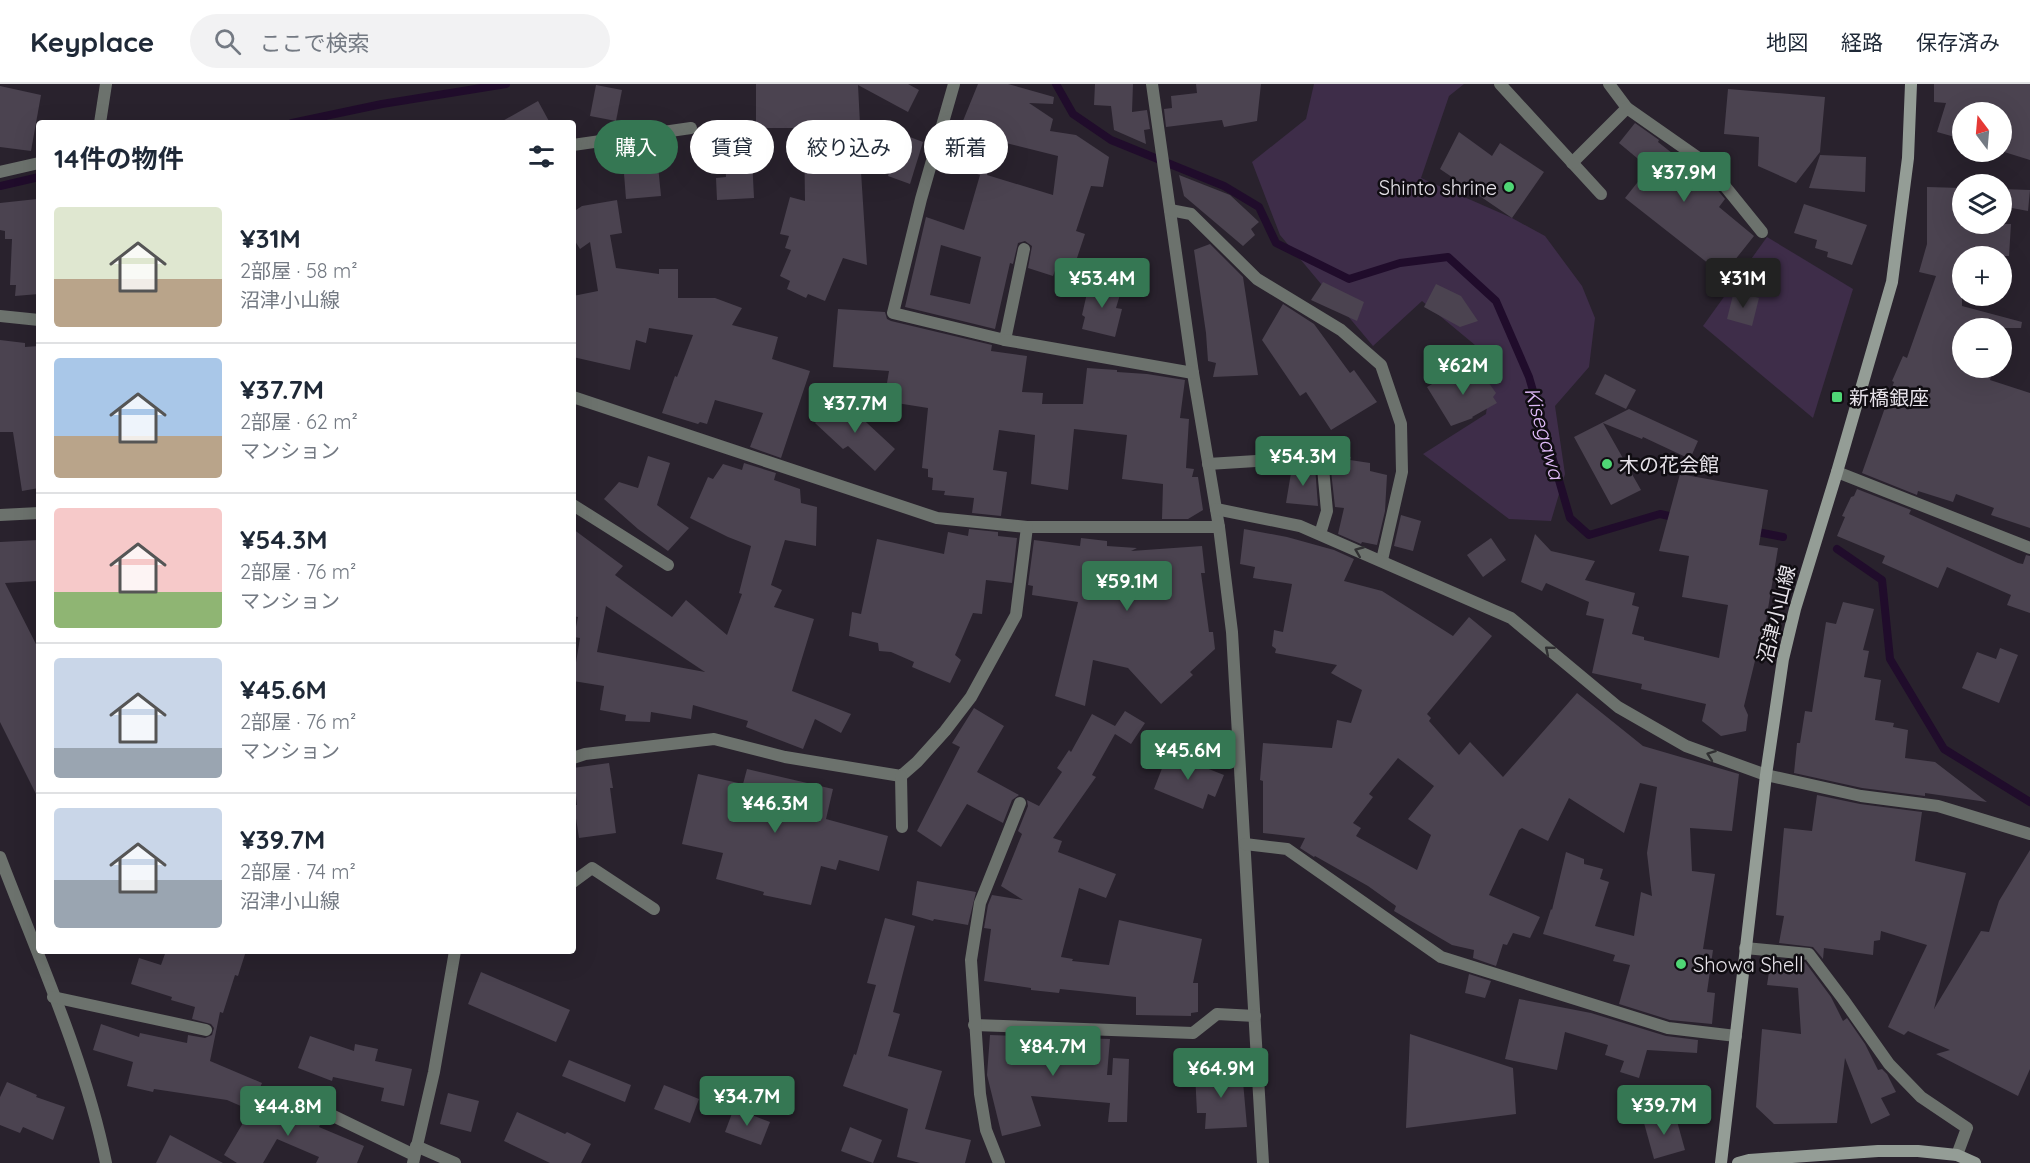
<!DOCTYPE html>
<html lang="ja">
<meta charset="utf-8">
<style>
:root{--surface:#fff;--page:#f2f2f3;--text:#1f2937;--muted:#747a83;--line:#e0e1e3;--accent:#357753}
body{margin:0;font-family:Quicksand,"Noto Sans JP",sans-serif;background:var(--page);color:var(--text);height:100vh;display:flex;flex-direction:column;font-size:22px;white-space:nowrap}
*{box-sizing:border-box;margin:0}
p{font-size:20px;color:var(--muted)}
.icon{flex:none;width:33px;height:33px;fill:none;stroke:currentColor;stroke-width:2;stroke-linecap:round;stroke-linejoin:round}
.map{position:relative;flex:1;overflow:hidden}
.drawer{position:absolute;left:36px;top:36px;width:540px;height:834px;display:flex;flex-direction:column;background:var(--surface);border-radius:6px;box-shadow:0 6px 24px #0002}
.drawer>*{flex:none}
.hud{position:absolute;left:594px;top:36px;width:570px;height:54px;display:flex;gap:12px}
.needle{width:39px;rotate:344deg}
.tools{position:absolute;left:1952px;top:18px;display:grid;gap:12px}
.tools a{display:grid;place-items:center;width:60px;height:60px;border-radius:50%;background:var(--surface);box-shadow:0 6px 24px #0002;font-size:30px}
.price{position:absolute;translate:-50% -51px;padding:0 14px;border-radius:6px;background:var(--accent);color:#fff;font-size:20px;line-height:39px;filter:drop-shadow(0 2px 3px #0008)}
.price::after{content:'';position:absolute;left:50%;top:36px;width:18px;height:14px;margin-left:-9px;background:inherit;clip-path:polygon(0 0,100% 0,50% 100%)}
.price.selected{background:#222;color:#fff}
ul{padding:0;list-style:none}
li{display:flex;align-items:center;gap:18px;height:150px;padding:0 18px}
li+li{border-top:2px solid var(--line)}
li span{display:grid;place-items:center;flex:none;width:168px;height:120px;border-radius:6px;color:#555}
li>.icon{margin-inline-start:auto}
span .icon{width:72px;height:72px;fill:#fffc;stroke-width:1}
li b{font-size:26px}
h2{display:flex;justify-content:space-between;align-items:center;height:72px;padding:0 18px;font-size:26px}
.pill{padding:0 21px;border-radius:27px;background:var(--surface);box-shadow:0 6px 24px #0002;font-size:21px;line-height:54px}
.pill.selected{background:var(--accent);color:#fff}
header{display:flex;align-items:center;gap:36px;box-sizing:border-box;height:84px;padding:0 30px;background:var(--surface);border-bottom:2px solid var(--line)}
header strong{font-size:28px}
nav{display:flex;gap:33px;margin-inline-start:auto;font-size:21px}
.search{width:420px;height:54px;background:var(--page);display:flex;align-items:center;gap:15px;box-sizing:border-box;padding:0 21px;border-radius:33px;color:var(--muted);font-size:22px}
.map>svg:first-child{display:block}
.green{fill:#3e2d49}
.lines{fill:none;stroke-linecap:round;stroke-linejoin:round}
.stream{stroke:#200c2b;stroke-width:8}
.building{fill:#4b4350;fill-rule:evenodd}
.street{stroke:#6c726d;stroke-width:12}
.secondary{stroke:#949d96;stroke-width:12}
.oneway{stroke:#303032}
.poi-dot{fill:#4fd675;stroke:#100d12;stroke-width:2}
.labels{text-anchor:middle;dominant-baseline:central;stroke-width:5;stroke-linejoin:round;paint-order:stroke}
.poi-label{font-size:20px;fill:#e6e2e9;stroke:#100d12;text-anchor:start}
.street-label{font-size:20px;fill:#e6e2e9;stroke:#100d12}
.water-label{font-size:21px;font-style:italic;fill:#dfbaf8;stroke:#100d12}
</style>
<header>
<strong>Keyplace</strong>
<div class="search"><svg class="icon" aria-label="search" viewBox="0 0 24 24"><circle cx="10" cy="10" r="6"/><path d="M15 15l6 6"/></svg>ここで検索</div>
<nav><a>地図</a><a>経路</a><a>保存済み</a></nav>
</header>
<div class="map">
<svg width="2030" height="1079" viewBox="0 0 2030 1079">
<rect width="100%" height="100%" fill="#29222d"/>
<!-- green -->
<g class="green">
<polygon points="1314,0 1464,0 1449,12 1421,94 1512,134 1545,152 1582,202 1595,234 1589,283 1555,322 1565,390 1551,437 1509,435 1423,370 1486,330 1493,276 1422,217 1373,262 1280,151 1252,78 1306,35"/>
<polygon points="1767,153 1853,205 1813,334 1703,242"/>
</g>
<g class="lines">
<!-- stream -->
<g class="stream">
<polyline points="1056,0 1073,30 1111,56 1224,102 1259,123 1276,159 1349,195 1400,179 1448,173 1496,217 1529,293 1570,434 1589,451 1660,430 1678,434"/>
<polyline points="292,39 382,20 506,0"/>
<polyline points="0,102 39,93"/>
<polyline points="1752,447 1783,453"/>
<polyline points="1837,465 1882,496 1890,575 1944,665 2030,718"/>
</g>
</g>
<!-- building -->
<g class="building">
<polygon points="756,0 908,0 919,6 908,28 858,1 860,40 858,41 867,181 843,174 825,217 808,210 806,214 787,205 790,197 780,192 791,166 785,164 789,152 780,150 790,113 805,117 804,44 756,44"/>
<path d="M978,0H1008L1054,13L1053,20L1029,19L1053,35L1050,47L1076,51L1109,73L1103,103L1091,102L1076,147L1085,150L1073,186L1057,181L1053,192L1028,184L1032,162L1025,157L1018,159L1013,180L1010,179L995,245L905,223L926,133L964,146L980,91L943,79L951,53L956,54ZM998,57L1058,72L1053,111L987,91ZM941,161L981,173L970,220L930,211Z"/>
<polygon points="1095,0 1133,0 1132,28 1147,26 1150,45 1144,46 1146,60 1114,46 1111,22 1094,21"/>
<polygon points="1196,0 1261,0 1257,37 1224,43 1222,36 1166,43 1164,25 1172,24 1171,12 1197,9"/>
<polygon points="1934,0 2030,0 2030,76 2001,67 2001,28 1962,28 1962,55 1937,48 1946,19 1934,18"/>
<polygon points="596,1 622,6 616,37 590,32"/>
<polygon points="0,2 41,11 31,67 0,63"/>
<polygon points="1728,5 1825,13 1820,68 1796,99 1758,82 1759,53 1724,50"/>
<polygon points="538,17 550,39 499,39"/>
<polygon points="1635,39 1659,56 1658,58 1715,103 1725,115 1719,123 1754,152 1723,191 1625,114 1649,84 1619,59"/>
<polygon points="1459,48 1492,72 1500,59 1544,88 1512,134 1440,85"/>
<polygon points="902,50 923,58 910,100 888,92"/>
<polygon points="656,61 661,112 626,115 622,64"/>
<polygon points="1820,71 1866,73 1865,108 1809,104"/>
<polygon points="752,74 754,114 717,116 716,94 726,93 725,76"/>
<polygon points="1179,91 1230,111 1259,138 1251,145 1255,151 1243,162 1184,112"/>
<polygon points="1927,103 1962,104 1962,140 2011,140 2009,172 1962,172 1962,222 2022,238 2021,244 1962,244 1962,284 1993,284 1990,296 2030,309 2030,444 1991,431 1994,424 1956,410 1953,418 1918,407 1917,411 1862,389 1894,298 1892,297 1903,272 1907,274 1936,192 1919,188 1927,160"/>
<polygon points="2001,105 2030,106 2028,127 2001,122"/>
<polygon points="37,115 36,170 39,170 39,210 15,212 16,201 10,201 12,155 5,155 5,147 0,146 0,119"/>
<polygon points="617,116 622,149 610,151 616,184 659,190 659,185 678,185 678,214 715,214 742,224 732,241 778,253 772,275 810,287 781,374 750,363 763,329 715,316 707,340 700,338 698,340 662,329 675,292 677,293 693,251 649,244 646,259 636,256 630,286 573,273 573,212 598,207 590,158 580,165 573,154 573,128 582,122"/>
<polygon points="1804,120 1867,141 1852,181 1827,173 1828,168 1815,164 1817,156 1794,149"/>
<polygon points="1210,160 1243,193 1258,291 1213,293 1216,279 1208,277 1206,249 1194,166"/>
<polygon points="1090,196 1122,204 1116,224 1122,225 1115,253 1082,245 1085,233 1082,231"/>
<polygon points="1323,198 1364,218 1357,237 1311,216"/>
<polygon points="1436,200 1461,212 1478,237 1460,243 1424,223"/>
<polygon points="1734,207 1759,214 1752,242 1727,235"/>
<polygon points="1283,220 1314,240 1350,289 1354,286 1377,318 1331,346 1306,308 1300,312 1262,256"/>
<polygon points="838,225 885,228 887,235 891,237 992,261 991,267 1027,272 1022,308 1043,309 1042,320 1083,320 1087,284 1117,286 1117,288 1147,290 1185,296 1180,334 1189,335 1186,384 1194,385 1192,393 1198,393 1203,426 1188,435 1162,435 1163,400 1122,395 1127,351 1074,345 1068,406 1031,400 1035,351 999,346 993,386 1007,388 1001,432 972,429 974,414 944,411 945,407 932,406 933,394 928,393 928,385 922,384 928,324 884,317 889,287 833,283"/>
<polygon points="0,256 25,259 25,263 39,262 39,404 22,407 13,348 0,348"/>
<polygon points="1476,281 1496,309 1493,313 1497,319 1472,333 1473,334 1451,342 1427,303 1444,293 1447,299"/>
<polygon points="1605,290 1636,306 1626,325 1595,310"/>
<polygon points="839,313 895,365 875,387 848,362 843,365 815,339"/>
<polygon points="1629,325 1698,357 1690,375 1643,353 1642,355 1603,339 1641,406 1611,421 1574,353"/>
<polygon points="1329,369 1351,373 1350,376 1370,379 1370,387 1387,391 1385,427 1377,461 1362,458 1361,460 1338,450 1344,424 1335,423"/>
<polygon points="648,372 670,379 657,421 689,444 668,467 638,445 604,415 619,398 638,404"/>
<path d="M744,379L776,389L774,396L800,405L801,419L817,423L816,462L785,456L771,501L782,506L774,523L814,535L792,607L851,630L841,649L815,635L803,665L746,643L748,637L693,621L691,635L651,628L650,638L625,637L626,631L600,626L604,602L573,597L580,554L574,553L578,533L573,532V445L623,482L615,491L672,533L686,516L727,551L742,510L739,509L751,462L728,453L690,434L708,393L713,395L723,380L742,386ZM606,522L705,588L597,568Z"/>
<polygon points="1315,382 1318,422 1286,419 1292,383"/>
<polygon points="1680,390 1768,406 1759,461 1778,464 1764,549 1762,548 1744,622 1748,631 1746,647 1721,652 1702,637 1706,620 1641,605 1642,600 1592,589 1604,535 1586,531 1589,518 1546,499 1542,507 1521,498 1535,450 1551,467 1595,477 1585,496 1635,509 1632,521 1639,523 1632,550 1644,553 1644,556 1719,574 1728,521 1682,513 1689,472 1659,467"/>
<polygon points="1857,405 1911,426 1909,430 2018,479 2023,480 2026,471 2030,472 2030,529 2007,521 2011,511 1947,483 1938,504 1882,479 1885,472 1837,452 1845,433 1842,432 1851,413 1854,412"/>
<polygon points="1401,431 1421,437 1413,467 1394,462"/>
<polygon points="969,445 998,448 998,452 1017,454 1012,499 986,496 982,530 973,529 955,571 961,576 950,599 912,583 914,578 891,568 879,567 878,559 849,552 852,528 861,530 877,455 944,470 948,448 968,452"/>
<path d="M1244,445L1287,453L1334,466L1354,475L1344,497L1382,507L1453,552L1469,533L1492,552L1427,630L1431,634L1429,637L1459,671L1470,658L1503,693L1577,609L1643,662L1739,690L1732,747L1690,744L1692,787L1715,790L1703,865L1713,866L1707,908L1715,909L1712,940L1670,936L1619,920L1630,881L1613,877L1615,871L1543,850L1551,825L1552,826L1566,768L1584,775V780L1603,785L1600,795L1609,798L1595,842L1634,852L1641,808L1652,812L1647,769L1657,703L1640,699L1624,749L1569,714L1548,757L1522,744L1519,746L1489,811L1540,833L1530,854L1513,849L1507,861L1503,860L1496,882L1473,874L1474,866L1452,861L1394,827L1396,822L1368,802L1315,772L1314,773L1300,764L1305,754L1263,749V697L1260,696L1263,659L1332,664L1337,636L1351,639L1362,606L1331,589L1337,581L1275,569L1276,565L1272,562L1274,546L1283,548L1292,500L1253,494L1255,483L1240,480ZM1398,674L1434,702L1408,735L1431,751L1417,786L1356,752L1361,744L1353,739L1373,713L1369,710Z"/>
<polygon points="1081,454 1107,457 1107,462 1137,464 1131,467 1202,462 1205,489 1201,489 1209,548 1213,548 1215,565 1190,588 1193,591 1161,620 1128,584 1093,576 1085,622 1055,612 1078,518 1032,511 1033,502 1028,501 1034,456 1080,462"/>
<polygon points="1491,454 1506,476 1483,493 1467,471"/>
<polygon points="39,456 39,478 36,478 37,497 5,499 39,566 39,716 0,638 0,458"/>
<polygon points="1843,518 1874,525 1863,566 1869,567 1864,593 1881,596 1875,636 1894,639 1893,643 1908,646 1905,674 1935,678 1987,718 1925,709 1925,712 1862,704 1794,689 1797,659 1800,659 1805,627 1812,628 1826,538 1836,540"/>
<polygon points="2000,564 2018,571 1999,619 1962,604 1977,568 1996,575"/>
<polygon points="974,624 1004,642 977,688 1019,711 1012,716 1003,739 967,720 941,763 917,747 960,663 952,659"/>
<polygon points="1125,627 1145,639 1131,660 1115,650 1092,691 1096,693 1053,754 1062,757 1058,768 1116,790 1106,814 1079,804 1061,873 1073,875 1072,877 1109,881 1119,836 1202,855 1193,899 1198,899 1198,928 1191,929 1191,932 1136,931 1136,913 1060,905 1059,909 1031,906 1031,904 984,897 991,845 984,844 988,821 992,811 1023,816 1001,802 1022,750 1018,747 1028,722 1027,716 1039,722 1062,688 1057,684 1069,666 1071,668 1092,630 1115,642"/>
<polygon points="1168,669 1224,691 1215,713 1208,710 1203,725 1154,705"/>
<polygon points="609,679 613,704 610,704 616,749 579,754 574,721 577,721 573,684"/>
<polygon points="747,685 833,705 826,735 888,752 879,787 839,776 836,786 821,782 811,821 763,811 764,808 716,795 723,769 682,760 698,690 743,700"/>
<polygon points="1817,711 1860,720 1922,728 1915,777 1966,789 1934,925 1981,847 1989,848 1999,817 2030,766 2030,985 2018,1012 1936,970 1950,966 1908,947 1904,951 1888,943 1927,861 1881,847 1880,856 1874,857 1873,871 1824,864 1823,875 1813,863 1779,859 1784,832 1776,831 1784,744 1812,747"/>
<polygon points="917,797 976,808 968,841 934,835 933,837 912,831"/>
<polygon points="885,834 915,842 893,928 900,930 888,972 942,987 925,1045 971,1056 965,1079 920,1079 897,1073 908,1025 843,1002 854,970 856,971 876,901 867,899"/>
<polygon points="166,867 246,867 238,892 235,891 223,929 220,928 210,977 262,999 250,1026 227,1016 154,1005 153,1008 127,1002 133,978 93,966 101,940 139,953 140,949 187,959 188,951 205,954 212,951 214,944 211,940 192,935 195,923 171,916 172,913 131,900 139,874 161,881"/>
<polygon points="1771,875 1805,878 1831,913 1843,937 1847,934 1865,960 1878,986 1882,985 1887,990 1896,1008 1881,1014 1890,1031 1871,1040 1845,974 1837,1039 1774,1040 1756,1023 1762,945 1801,950 1798,904 1767,901"/>
<polygon points="481,888 570,926 556,958 468,920"/>
<polygon points="1469,890 1491,897 1485,914 1465,909"/>
<polygon points="1519,915 1591,929 1666,952 1698,956 1697,969 1647,966 1639,994 1620,988 1624,977 1605,971 1608,961 1565,948 1557,986 1505,975"/>
<polygon points="1410,950 1513,984 1516,1030 1406,1044"/>
<polygon points="990,951 1110,955 1107,991 1112,991 1113,974 1129,975 1127,1038 1108,1038 1110,1019 1031,1012 1041,1042 1002,1052 987,991"/>
<polygon points="310,952 354,967 355,960 378,965 375,977 412,985 404,1022 381,1017 384,1004 333,993 332,997 298,984"/>
<polygon points="569,976 631,1001 625,1018 562,992"/>
<polygon points="1242,986 1247,1043 1205,1045 1206,1029 1197,1029 1195,989"/>
<polygon points="7,998 37,1011 36,1013 65,1023 53,1056 23,1043 20,1049 0,1041 0,1013"/>
<polygon points="664,1001 699,1015 690,1039 654,1025"/>
<polygon points="448,1009 479,1017 471,1048 440,1040"/>
<polygon points="259,1012 321,1039 319,1043 364,1062 357,1079 316,1079 319,1073 277,1055 263,1079 237,1079 224,1071"/>
<polygon points="734,1024 770,1038 761,1061 725,1048"/>
<polygon points="517,1028 565,1050 567,1048 591,1060 581,1079 550,1079 504,1057"/>
<polygon points="1675,1030 1685,1066 1654,1075 1644,1039"/>
<polygon points="850,1043 882,1056 873,1079 841,1067"/>
<polygon points="170,1051 223,1079 156,1079"/>
</g>
<g class="lines">
<!-- street -->
<g class="street">
<polyline points="954,0 921,115 893,229 1005,256 1024,165"/>
<polyline points="1152,0 1193,289 1219,443 1232,548 1263,1079"/>
<polyline points="1500,0 1601,110"/>
<polyline points="1609,0 1627,24"/>
<polyline points="100,39 106,0"/>
<polyline points="573,61 691,44"/>
<polyline points="1572,79 1627,24 1707,80 1762,148"/>
<polyline points="0,88 39,79"/>
<polyline points="1170,126 1191,130 1257,195 1341,246 1381,281 1401,340 1402,388 1382,476"/>
<polyline points="0,232 39,236"/>
<polyline points="1005,256 1193,289"/>
<polyline points="573,313 937,434 1027,443 1219,443"/>
<polyline points="1208,380 1322,373 1327,427 1320,450"/>
<polyline points="1837,388 2030,464"/>
<polyline points="573,421 668,481"/>
<polyline points="1216,425 1300,442 1511,534 1618,623 1686,662 1766,691 1861,712 1938,722 2030,750"/>
<polyline points="0,431 39,429"/>
<polyline points="573,674 585,670 714,655 785,673 901,692 917,678 945,647 971,613 1016,531 1027,443"/>
<polyline points="901,692 902,743"/>
<polyline points="1245,760 1287,765 1441,873 1668,944 1736,952"/>
<path d="M0,773C38,873 85,975 106,1079"/>
<polyline points="573,798 592,784 654,825"/>
<polyline points="1745,864 1809,870 1843,915 1889,980 1921,1013 1967,1044 1957,1071"/>
<polyline points="53,913 206,946"/>
<polyline points="974,941 1193,949 1217,930 1255,932"/>
<polyline points="294,1013 414,1071"/>
<polyline points="416,1062 455,1079"/>
<polyline points="413,1079 434,988 455,867"/>
<polyline points="999,1079 986,1046 980,1010 971,876 980,819 1020,719"/>
</g>
<!-- secondary -->
<g class="secondary">
<polyline points="1721,1079 1766,691 1783,575 1795,525 1837,388 1892,198 1908,74 1911,0"/>
<polyline points="1738,1079 1749,1076 1878,1067 1918,1067 1957,1071 1975,1079"/>
</g>
</g>
<!-- one-way arrows -->
<defs><path id="oneway-chevron" d="M-2-3.5L2.5 0L-2 3.5" fill="none" stroke-width="1.6" stroke-linecap="round" stroke-linejoin="round" transform="scale(1.5)"/></defs>
<g class="oneway">
<use href="#oneway-chevron" transform="translate(1359 467) rotate(-158)"/>
<use href="#oneway-chevron" transform="translate(1549 566) rotate(-140)"/>
<use href="#oneway-chevron" transform="translate(1711 671) rotate(-160)"/>
</g>
<!-- markers -->
<g class="poi-dot">
<circle cx="1509" cy="103" r="6"/>
<rect x="1831" y="307" width="12" height="12" rx="3"/>
<circle cx="1607" cy="380" r="6"/>
<circle cx="1681" cy="880" r="6"/>
</g>
<g class="labels">
<!-- poi labels -->
<g class="poi-label">
<text x="1497" y="103" text-anchor="end">Shinto shrine</text>
<text x="1849" y="313">新橋銀座</text>
<text x="1619" y="380">木の花会館</text>
<text x="1693" y="880">Showa Shell</text>
</g>
<!-- street labels -->
<g class="street-label">
<text transform="translate(1776 530) rotate(-76)">沼津小山線</text>
</g>
<!-- water labels -->
<g class="water-label">
<text transform="translate(1545 349) rotate(74)">Kisegawa</text>
</g>
</g>
</svg>
<div class="tools">
<a><svg class="needle" viewBox="-14 -14 28 28"><path d="M0-13l5 13h-10z" fill="#e53935"/><path d="M0 13l5-13h-10z" fill="#747a83"/></svg></a>
<a><svg class="icon" aria-label="layers" viewBox="0 0 24 24"><path d="M12 4l9 5-9 5-9-5zM3 14l9 5 9-5"/></svg></a>
<a>+</a>
<a>−</a>
</div>
<b class="price" style="left:1684px;top:119px">¥37.9M</b>
<b class="price" style="left:1102px;top:225px">¥53.4M</b>
<b class="price selected" style="left:1743px;top:225px">¥31M</b>
<b class="price" style="left:1463px;top:312px">¥62M</b>
<b class="price" style="left:855px;top:350px">¥37.7M</b>
<b class="price" style="left:1303px;top:403px">¥54.3M</b>
<b class="price" style="left:1127px;top:528px">¥59.1M</b>
<b class="price" style="left:1188px;top:697px">¥45.6M</b>
<b class="price" style="left:775px;top:750px">¥46.3M</b>
<b class="price" style="left:1053px;top:993px">¥84.7M</b>
<b class="price" style="left:1221px;top:1015px">¥64.9M</b>
<b class="price" style="left:747px;top:1043px">¥34.7M</b>
<b class="price" style="left:1664px;top:1052px">¥39.7M</b>
<b class="price" style="left:288px;top:1053px">¥44.8M</b>
<div class="hud">
<a class="pill selected">購入</a>
<a class="pill">賃貸</a>
<a class="pill">絞り込み</a>
<a class="pill">新着</a>
</div>
<section class="drawer">
<h2>14件の物件<svg class="icon" aria-label="filters" viewBox="0 0 24 24"><path d="M4 7h16M4 17h16"/><circle cx="9" cy="7" r="2"/><circle cx="15" cy="17" r="2"/></svg></h2>
<ul>
<li><span style="background:linear-gradient(#dfe7d0 60%,#b9a48a 0)"><svg class="icon" aria-label="home" viewBox="0 0 24 24"><path d="M3 11l9-7 9 7M6 9v11h12V9"/></svg></span><div><b>¥31M</b><p>2部屋 · 58 m²</p><p>沼津小山線</p></div></li>
<li><span style="background:linear-gradient(#a9c7e8 65%,#b9a48a 0)"><svg class="icon" aria-label="home" viewBox="0 0 24 24"><path d="M3 11l9-7 9 7M6 9v11h12V9"/></svg></span><div><b>¥37.7M</b><p>2部屋 · 62 m²</p><p>マンション</p></div></li>
<li><span style="background:linear-gradient(#f6c9c9 70%,#8fb573 0)"><svg class="icon" aria-label="home" viewBox="0 0 24 24"><path d="M3 11l9-7 9 7M6 9v11h12V9"/></svg></span><div><b>¥54.3M</b><p>2部屋 · 76 m²</p><p>マンション</p></div></li>
<li><span style="background:linear-gradient(#c9d6e8 75%,#9aa5b1 0)"><svg class="icon" aria-label="home" viewBox="0 0 24 24"><path d="M3 11l9-7 9 7M6 9v11h12V9"/></svg></span><div><b>¥45.6M</b><p>2部屋 · 76 m²</p><p>マンション</p></div></li>
<li><span style="background:linear-gradient(#c9d6e8 60%,#9aa5b1 0)"><svg class="icon" aria-label="home" viewBox="0 0 24 24"><path d="M3 11l9-7 9 7M6 9v11h12V9"/></svg></span><div><b>¥39.7M</b><p>2部屋 · 74 m²</p><p>沼津小山線</p></div></li>
</ul>
</section>
</div>
